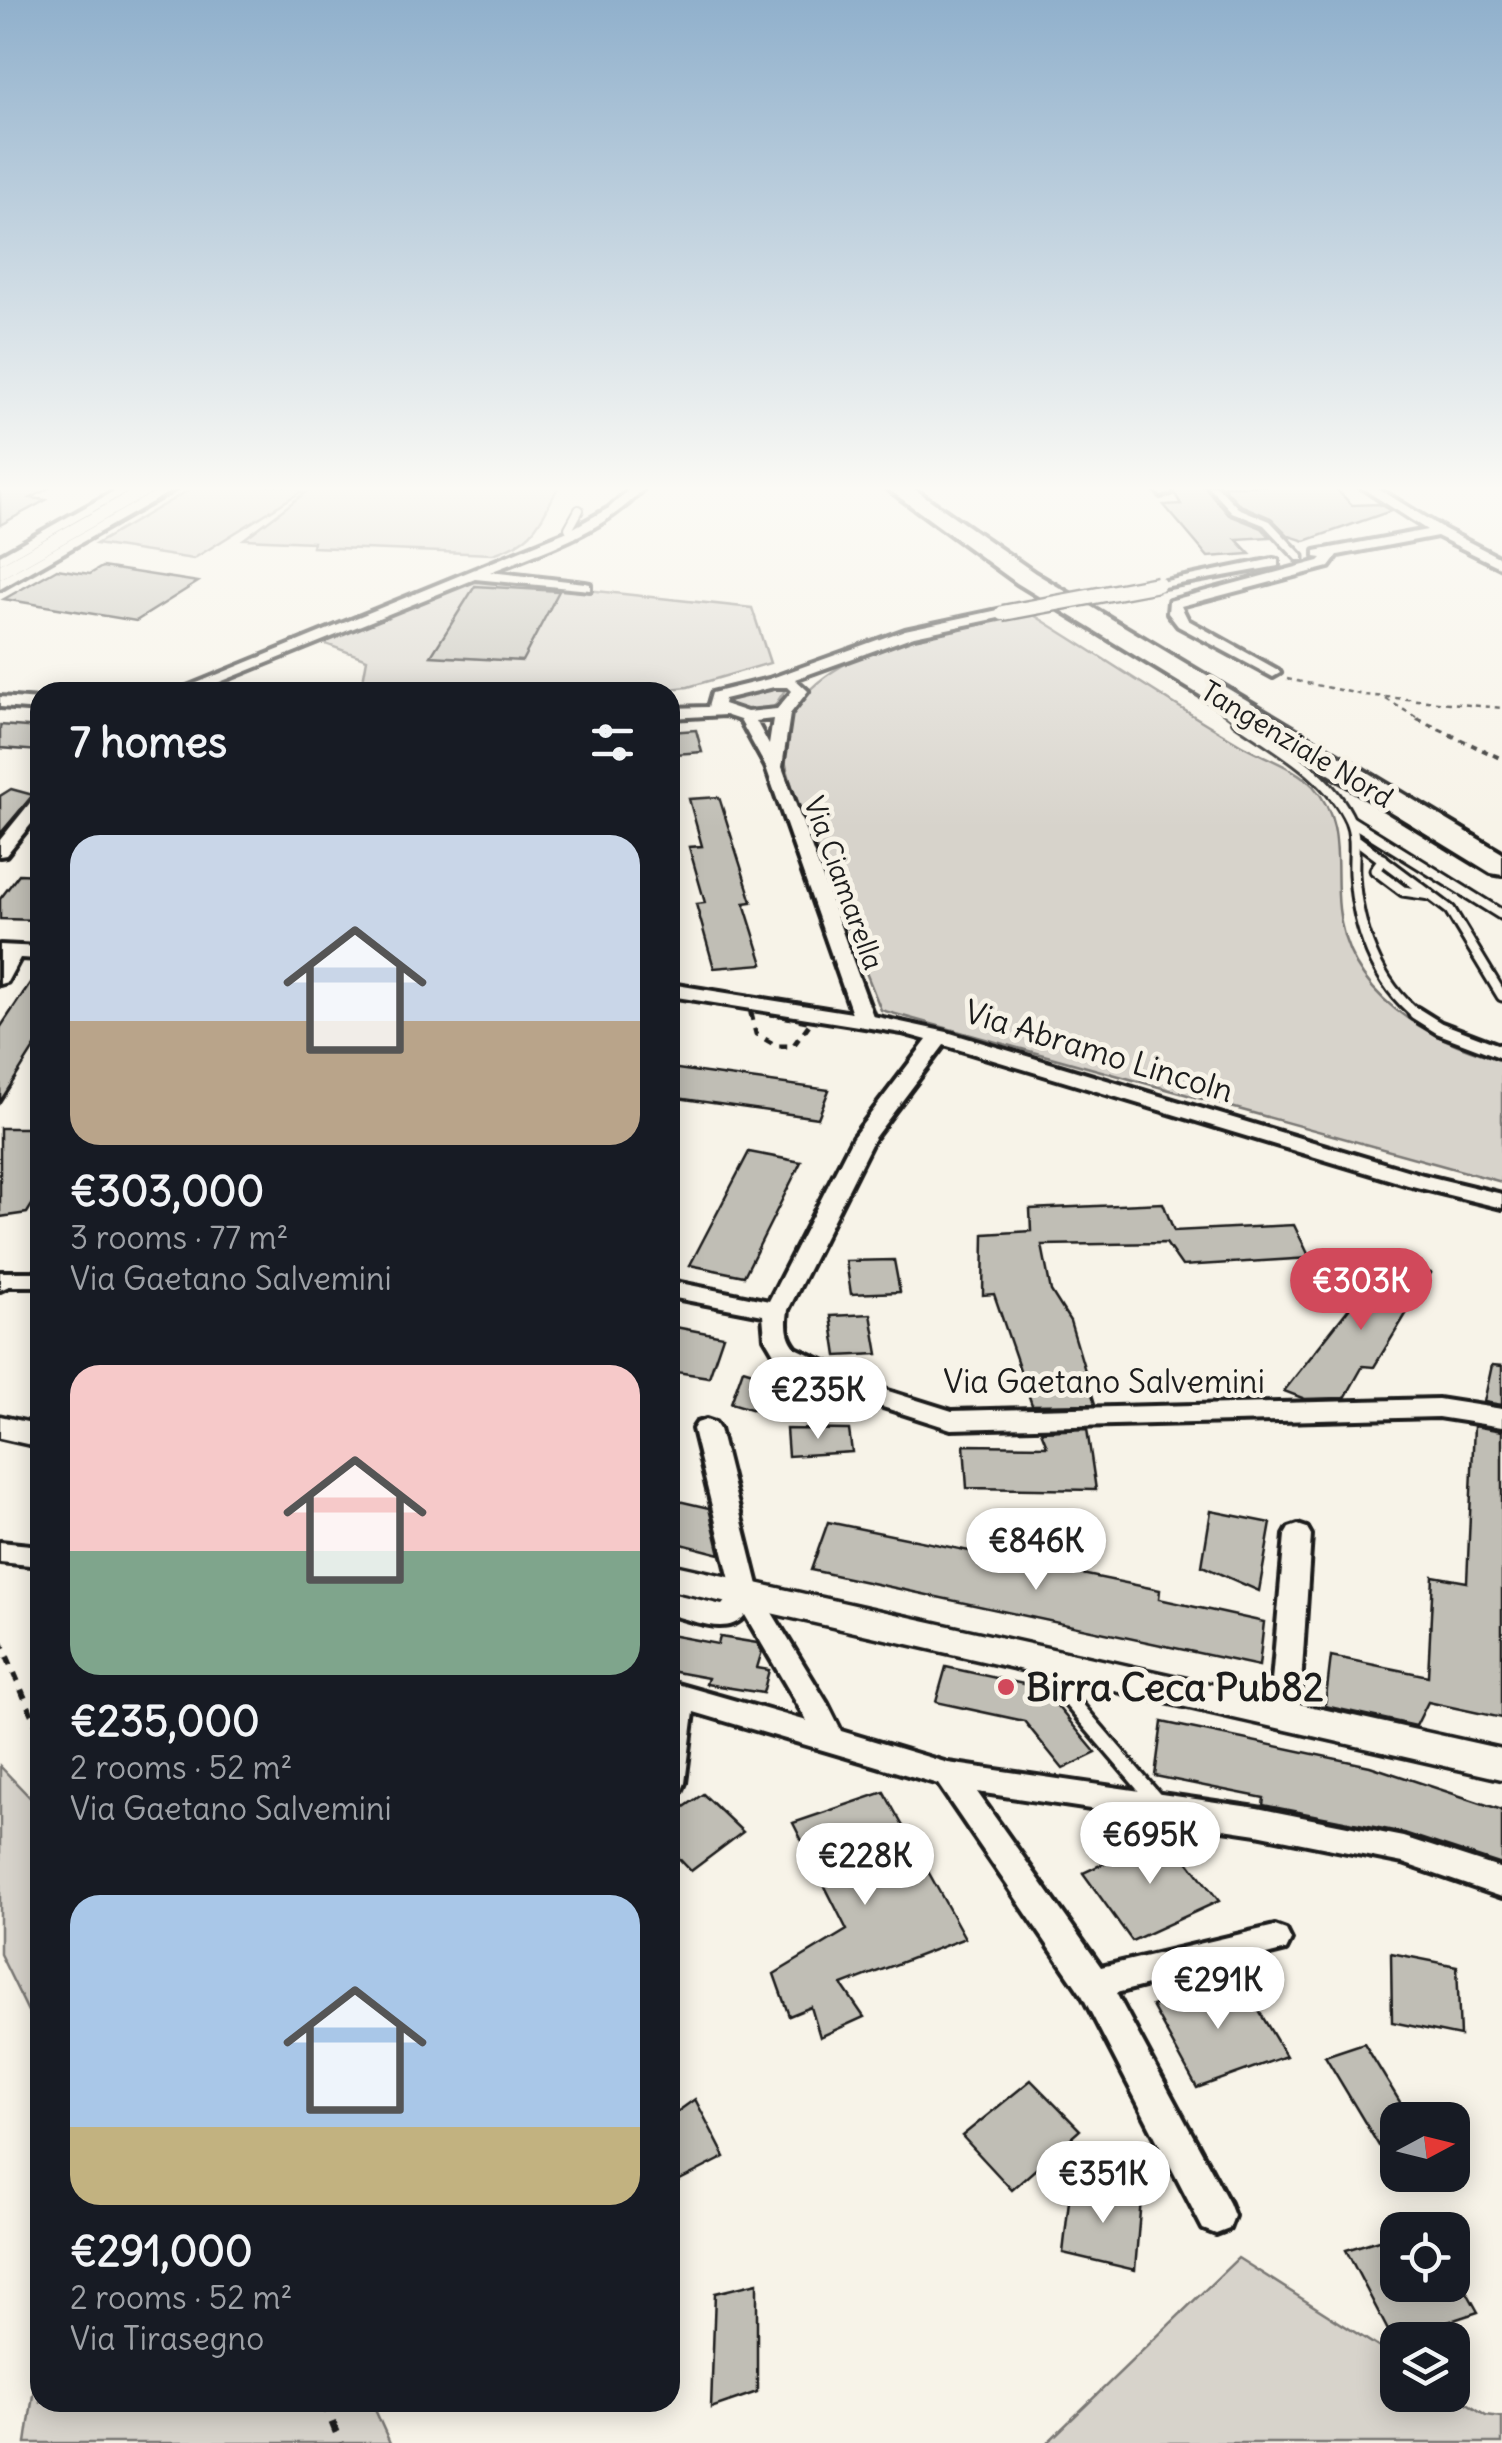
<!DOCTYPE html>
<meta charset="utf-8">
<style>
:root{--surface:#171b24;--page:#242831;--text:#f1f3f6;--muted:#9ea1a6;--accent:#d1495b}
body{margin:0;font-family:Delius,sans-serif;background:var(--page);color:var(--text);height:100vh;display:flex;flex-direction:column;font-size:38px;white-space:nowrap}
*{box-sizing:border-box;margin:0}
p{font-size:32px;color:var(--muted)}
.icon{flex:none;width:55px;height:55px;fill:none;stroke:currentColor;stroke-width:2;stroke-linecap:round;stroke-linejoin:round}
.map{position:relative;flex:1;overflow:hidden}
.panel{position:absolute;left:30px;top:682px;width:650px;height:1730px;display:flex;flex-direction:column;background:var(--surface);border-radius:30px;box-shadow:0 5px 25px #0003}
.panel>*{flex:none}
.needle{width:65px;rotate:83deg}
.buttons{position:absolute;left:1380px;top:2102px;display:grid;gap:20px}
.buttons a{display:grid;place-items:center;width:90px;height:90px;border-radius:20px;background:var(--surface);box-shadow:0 5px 25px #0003;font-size:50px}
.price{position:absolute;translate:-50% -85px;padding:0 22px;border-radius:35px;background:#fff;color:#222;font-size:32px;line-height:65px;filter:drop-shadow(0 2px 5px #0008)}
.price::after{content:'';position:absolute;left:50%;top:60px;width:30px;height:22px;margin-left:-15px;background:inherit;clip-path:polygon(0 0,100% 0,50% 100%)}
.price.current{background:var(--accent);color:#fff}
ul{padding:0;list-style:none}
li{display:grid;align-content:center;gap:20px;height:530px;padding:0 40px}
li span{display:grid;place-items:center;height:310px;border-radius:30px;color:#555}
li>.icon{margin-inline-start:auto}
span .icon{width:180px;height:180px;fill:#fffc;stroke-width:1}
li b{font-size:42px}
h2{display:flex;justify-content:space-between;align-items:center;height:120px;padding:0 40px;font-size:42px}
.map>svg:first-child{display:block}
.green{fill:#d7d3cb;stroke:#7a7874;stroke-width:2.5}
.building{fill:#c0beb5;stroke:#1c1c1c;stroke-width:2.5}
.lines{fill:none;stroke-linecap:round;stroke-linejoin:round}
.service-far3-casing{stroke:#1c1c1c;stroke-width:12}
.service-far2-casing{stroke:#1c1c1c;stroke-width:15}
.service-far1-casing{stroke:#1c1c1c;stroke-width:19}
.service-casing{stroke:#1c1c1c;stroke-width:21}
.pedestrian-casing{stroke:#1c1c1c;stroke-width:7}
.minor-casing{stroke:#1c1c1c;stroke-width:8}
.tertiary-casing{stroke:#1c1c1c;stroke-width:7}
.primary-casing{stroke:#1c1c1c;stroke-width:7}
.motorway-casing{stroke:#1c1c1c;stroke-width:8}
.path-far4{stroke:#1c1c1c;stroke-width:2.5;stroke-dasharray:5 5;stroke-linecap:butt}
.path-far3{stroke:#1c1c1c;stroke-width:4;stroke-dasharray:6 6;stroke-linecap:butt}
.path-far2{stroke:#1c1c1c;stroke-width:5;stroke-dasharray:8 8;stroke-linecap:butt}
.path-far1{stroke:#1c1c1c;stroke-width:6;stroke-dasharray:9 9;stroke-linecap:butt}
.path{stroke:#1c1c1c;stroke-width:8;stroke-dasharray:11 11;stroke-linecap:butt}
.service-far3{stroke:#f7f3e8;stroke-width:8}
.service-far2{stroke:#f7f3e8;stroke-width:9}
.service-far1{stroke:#f7f3e8;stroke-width:11}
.service{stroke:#f7f3e8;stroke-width:14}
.pedestrian{fill:#f7f3e8;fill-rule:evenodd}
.minor{fill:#f7f3e8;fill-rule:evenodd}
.tertiary{fill:#f7f3e8;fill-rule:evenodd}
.primary{fill:#f7f3e8;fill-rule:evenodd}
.motorway{fill:#f7f3e8;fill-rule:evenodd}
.minor-bridge-casing{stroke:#1c1c1c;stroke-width:19;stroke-linecap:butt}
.minor-bridge{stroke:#f7f3e8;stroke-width:14}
.poi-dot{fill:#d1495b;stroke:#f7f3e8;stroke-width:4}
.labels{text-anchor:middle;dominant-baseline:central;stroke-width:10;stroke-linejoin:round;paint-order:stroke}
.far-street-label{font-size:28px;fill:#1c1c1c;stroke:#f7f3e8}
.street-label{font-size:32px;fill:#1c1c1c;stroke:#f7f3e8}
.near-poi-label{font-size:38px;font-weight:bold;fill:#1c1c1c;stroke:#f7f3e8;text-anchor:start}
</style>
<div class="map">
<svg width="1502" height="2443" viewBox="0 0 1502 2443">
<rect width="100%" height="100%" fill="#f7f3e8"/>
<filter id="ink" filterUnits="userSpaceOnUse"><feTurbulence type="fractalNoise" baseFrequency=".01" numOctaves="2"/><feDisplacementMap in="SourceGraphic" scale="20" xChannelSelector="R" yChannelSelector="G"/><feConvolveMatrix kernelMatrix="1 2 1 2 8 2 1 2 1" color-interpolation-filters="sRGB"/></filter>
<g filter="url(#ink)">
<!-- green -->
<g class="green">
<polygon points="196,486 310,486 193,559 96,544"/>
<path d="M314,486H559C538,524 536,540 493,554L312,547L313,542L244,539Z"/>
<polygon points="477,578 752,608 770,663 688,687 642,692 361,692 367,659 320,642"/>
<path d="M1032,614C1102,657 1170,703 1240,744C1262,757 1295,767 1313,786C1346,822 1334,865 1339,909C1347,996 1428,1040 1502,1060V1182L881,1010L792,787C788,771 782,757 784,741C795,647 960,625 1032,614Z"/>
<polygon points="773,687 785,690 772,710 750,712 725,702"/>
<polygon points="0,1766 40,1808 40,2036 0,1954"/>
<polygon points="1238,2258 1397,2359 1398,2395 1453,2394 1486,2415 1502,2417 1502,2443 1047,2443"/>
<polygon points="40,2346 40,2402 372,2403 390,2443 26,2443"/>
</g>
<!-- building -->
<g class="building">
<polygon points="0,486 53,486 31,498 46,500 0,525"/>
<polygon points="1170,486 1204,486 1229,515 1262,528 1270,537 1236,539 1250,554 1208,557 1164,505 1181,504"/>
<polygon points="1222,486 1333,486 1352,505 1379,504 1391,511 1305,541 1289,536 1271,518 1240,505"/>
<polygon points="102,567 198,582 136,621 4,599 57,569 90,574"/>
<polygon points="475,586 559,591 522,661 431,656"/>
<polygon points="0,725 40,728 40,751 0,748"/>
<polygon points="696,730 702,752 675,754 670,732"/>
<polygon points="11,789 33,795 0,834 0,796"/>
<polygon points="719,797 752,902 744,903 763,964 714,968 696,904 705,903 689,847 702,846 689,799"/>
<polygon points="19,874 40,875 40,920 0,919 0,899"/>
<polygon points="40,968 40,1039 0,1102 0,1028"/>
<polygon points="670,1068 829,1090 818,1118 670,1097"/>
<polygon points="0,1128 40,1128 40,1192 27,1213 0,1217"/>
<polygon points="749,1152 801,1162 744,1276 690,1265"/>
<polygon points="1163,1203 1174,1231 1294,1225 1310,1258 1182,1266 1166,1243 1042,1245 1051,1291 1070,1321 1095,1404 1032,1405 994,1294 983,1295 984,1234 1031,1231 1030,1209"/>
<polygon points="1390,1256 1431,1273 1374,1367 1363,1366 1345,1398 1305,1399 1284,1391"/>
<polygon points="894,1260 900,1292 851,1294 846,1261"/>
<polygon points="871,1314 878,1354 837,1356 831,1316"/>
<polygon points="670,1326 723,1336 709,1377 670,1371"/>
<polygon points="1492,1365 1502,1366 1502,1405 1484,1402"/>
<polygon points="743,1369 782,1381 771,1415 731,1403"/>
<polygon points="1474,1426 1502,1431 1502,1718 1428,1702 1416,1726 1325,1706 1331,1656 1428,1676 1433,1576 1467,1582"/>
<polygon points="786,1429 849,1430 852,1452 788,1456"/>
<polygon points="1087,1429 1096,1490 967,1488 964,1445 1047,1446 1041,1431"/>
<polygon points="670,1499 709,1508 720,1554 670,1541"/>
<polygon points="1211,1511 1271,1523 1259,1591 1202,1566"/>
<polygon points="828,1522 1160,1590 1159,1599 1264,1622 1259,1666 811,1570"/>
<polygon points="670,1635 718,1644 720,1637 757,1643 762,1651 757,1668 769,1670 763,1693 706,1684 708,1678 670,1671"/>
<polygon points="946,1667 1042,1688 1096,1753 1063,1769 1024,1721 936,1702"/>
<polygon points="1162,1722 1370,1766 1502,1810 1502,1865 1404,1833 1263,1805 1264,1798 1155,1776"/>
<polygon points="884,1792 965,1938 842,1985 864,2017 820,2037 811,2007 789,2016 774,1974 847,1930 793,1823"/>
<polygon points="703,1794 743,1832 691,1871 670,1849 670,1817"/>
<polygon points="1167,1834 1219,1901 1132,1941 1083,1873"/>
<polygon points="1391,1953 1457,1966 1460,2036 1392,2022"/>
<polygon points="1238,1976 1286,2056 1197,2088 1152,2006"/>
<polygon points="1364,2043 1411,2120 1398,2120 1398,2140 1379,2146 1325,2056"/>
<polygon points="1031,2080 1080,2130 1012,2190 962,2136"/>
<polygon points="695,2099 725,2157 670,2185 670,2117"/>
<polygon points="1071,2183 1141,2199 1135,2270 1063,2253"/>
<polygon points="1398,2234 1398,2285 1463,2285 1478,2312 1393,2340 1346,2250"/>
<polygon points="757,2283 757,2392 711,2408 715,2293"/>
</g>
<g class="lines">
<!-- service-far3 casing -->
<g class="service-far3-casing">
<g id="service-far3">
<polyline points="573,534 569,528 579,510"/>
<polyline points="1216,702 1241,721"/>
</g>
</g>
<!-- service-far2 casing -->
<g class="service-far2-casing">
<g id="service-far2">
<path d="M1237,719C1277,747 1329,774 1350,821C1357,837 1353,856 1354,874C1357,927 1376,983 1419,1016"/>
<polyline points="1351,821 1502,915"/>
<polyline points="1354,838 1450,910 1502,996"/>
<polyline points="1383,859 1375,870 1403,891 1430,895"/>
</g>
</g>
<!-- service-far1 casing -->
<g class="service-far1-casing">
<polyline id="service-far1" points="1415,1013 1439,1028 1502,1052"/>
</g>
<!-- service casing -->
<g class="service-casing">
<polyline id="service" points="1041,1666 1159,1804"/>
</g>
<!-- pedestrian casing -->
<g class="pedestrian-casing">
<polygon id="pedestrian" points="1208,486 1217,486 1238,508 1270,521 1303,556 1303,560 1297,560 1264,525 1232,512"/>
</g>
<!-- minor casing -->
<g class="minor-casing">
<g id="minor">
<polygon points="123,486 138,486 0,564 0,555"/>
<polygon points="165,486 180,486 0,589 0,579"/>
<path d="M633,486H646C605,532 546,550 490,572L585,583L590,584V590L475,579L195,692H175L568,531L609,508Z"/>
<polygon points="1152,486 1165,486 1171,493 1161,496"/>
<polygon points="1359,486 1374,486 1444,529 1502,559 1502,568 1437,536 1338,555 1329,567 1181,606 1188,620 1278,670 1280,673 1273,677 1178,626 1168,613 1169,601 1319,561 1322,558 1315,557 1315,551 1427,530"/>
<polygon points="1273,559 1278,560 1278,566 1158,588 1151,584"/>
<path d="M1003,609L1008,610V616L914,636L795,679L808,691L790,714L782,767L873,1016L947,1032L1423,1175L1502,1194V1208L1408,1185L944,1045L874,1138L788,1310C786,1325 786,1336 796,1348L885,1390L952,1411L1438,1399L1502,1409V1427L1438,1417L951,1429L867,1402L778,1360L765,1338L763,1315L670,1297V1281L769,1301L853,1137L927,1040L902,1033L670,996V984L852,1013L766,767L740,720L725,715L670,718V708L708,707L712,693L769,679L905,630ZM774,687H788L792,691L777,709L747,712L723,704L724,699ZM773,719L769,745L756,721Z"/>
<polygon points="0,697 40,700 40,710 0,707"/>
<polygon points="40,797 40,813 6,855 0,856 0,840 34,798"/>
<polygon points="0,945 40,947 40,959 20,958 7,982 0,984"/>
<polygon points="0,1272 40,1272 40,1286 9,1286 0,1290"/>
<path d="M706,1420L715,1423L719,1429L760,1593L827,1703L841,1731L948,1763L1257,1808L1403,1837L1502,1869V1897L1403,1863L1257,1834L977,1792L1101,1967L1275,1926L1286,1930L1291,1940L1286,1950L1116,1993L1229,2203L1234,2216L1229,2229L1216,2234L1203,2229L1082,1995L938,1784L694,1712L685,1783L681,1792L670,1796V1682L807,1721L745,1615C728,1637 694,1620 670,1615V1593L722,1605L733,1592L693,1429L697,1423Z"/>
<polygon points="1298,1525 1307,1528 1311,1535 1299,1715 1294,1723 1284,1727 1274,1723 1269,1715 1285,1535 1289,1528"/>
<polygon points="0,1542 40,1546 40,1566 0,1562"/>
</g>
</g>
<!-- tertiary casing -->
<g class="tertiary-casing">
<g id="tertiary">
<polygon points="0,1416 40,1425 40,1447 0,1438"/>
<polygon points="670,1564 1502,1749 1502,1779 670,1590"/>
</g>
</g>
<!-- primary casing -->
<g class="primary-casing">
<polygon id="primary" points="140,486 164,486 0,579 0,564"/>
</g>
<!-- motorway casing -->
<g class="motorway-casing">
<polygon id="motorway" points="884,486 910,486 1035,573 1502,853 1502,875 1491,873 1017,583"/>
</g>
<!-- path-far4 -->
<g class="path-far4">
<polyline points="1287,679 1364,695 1502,708"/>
<polyline points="1386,699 1422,721"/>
</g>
<!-- path-far3 -->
<g class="path-far3">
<polyline points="1417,719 1502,759"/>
<polyline points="751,1016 750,1010 780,1016"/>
</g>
<!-- path-far2 -->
<polyline class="path-far2" points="751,1013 756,1034 777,1046 793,1046 811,1022 767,1013"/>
<!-- path-far1 -->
<polyline class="path-far1" points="0,1640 40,1734"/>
<!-- path -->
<polyline class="path" points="324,2402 341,2443"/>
<!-- service-far3 -->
<use href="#service-far3" class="service-far3"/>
<!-- service-far2 -->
<use href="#service-far2" class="service-far2"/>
<!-- service-far1 -->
<use href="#service-far1" class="service-far1"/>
<!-- service -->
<use href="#service" class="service"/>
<!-- pedestrian -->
<use href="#pedestrian" class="pedestrian"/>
<!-- minor -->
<use href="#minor" class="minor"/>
<!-- tertiary -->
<use href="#tertiary" class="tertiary"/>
<!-- primary -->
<use href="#primary" class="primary"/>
<!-- motorway -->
<use href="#motorway" class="motorway"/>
<!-- minor-bridge casing -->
<g class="minor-bridge-casing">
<polyline id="minor-bridge" points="1003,613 1158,584"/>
</g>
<!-- minor-bridge -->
<use href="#minor-bridge" class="minor-bridge"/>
</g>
</g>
<!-- sky -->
<linearGradient id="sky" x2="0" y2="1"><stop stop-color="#90b0cc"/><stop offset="0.59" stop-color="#fbfaf5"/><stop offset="1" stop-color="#fbfaf5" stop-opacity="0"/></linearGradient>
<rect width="1502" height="828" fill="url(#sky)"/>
<!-- markers -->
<circle class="poi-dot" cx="1006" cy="1687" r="10"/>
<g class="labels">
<!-- far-street labels -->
<g class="far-street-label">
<text transform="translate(1297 744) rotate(31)">Tangenziale Nord</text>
<text transform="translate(844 883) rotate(70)">Via Ciamarella</text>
</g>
<!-- street labels -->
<g class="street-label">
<text transform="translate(1099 1051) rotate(17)">Via Abramo Lincoln</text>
<text x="1104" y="1381">Via Gaetano Salvemini</text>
</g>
<!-- near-poi labels -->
<g class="near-poi-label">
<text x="1026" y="1687">Birra Ceca Pub82</text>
</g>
</g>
</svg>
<div class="buttons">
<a><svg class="needle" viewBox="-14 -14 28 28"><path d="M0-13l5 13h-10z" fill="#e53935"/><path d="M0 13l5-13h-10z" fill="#9ea1a6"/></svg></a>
<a><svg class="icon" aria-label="locate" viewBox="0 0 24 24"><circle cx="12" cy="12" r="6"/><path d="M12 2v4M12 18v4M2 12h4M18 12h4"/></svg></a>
<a><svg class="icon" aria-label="layers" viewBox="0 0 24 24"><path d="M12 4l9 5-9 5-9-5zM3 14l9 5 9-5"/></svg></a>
</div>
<b class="price current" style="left:1361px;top:1333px">€303K</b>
<b class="price" style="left:818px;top:1442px">€235K</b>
<b class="price" style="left:1036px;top:1593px">€846K</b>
<b class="price" style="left:1150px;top:1887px">€695K</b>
<b class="price" style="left:865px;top:1908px">€228K</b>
<b class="price" style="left:1218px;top:2032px">€291K</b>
<b class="price" style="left:1103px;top:2226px">€351K</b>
<section class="panel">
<h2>7 homes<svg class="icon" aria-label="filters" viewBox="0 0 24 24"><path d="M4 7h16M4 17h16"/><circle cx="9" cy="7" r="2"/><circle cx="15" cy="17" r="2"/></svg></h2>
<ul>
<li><span style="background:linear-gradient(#c9d6e8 60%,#b9a48a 0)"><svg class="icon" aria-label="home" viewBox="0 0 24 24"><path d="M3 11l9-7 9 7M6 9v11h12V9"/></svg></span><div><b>€303,000</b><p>3 rooms · 77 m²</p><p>Via Gaetano Salvemini</p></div></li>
<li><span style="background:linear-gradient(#f6c9c9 60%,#7fa58c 0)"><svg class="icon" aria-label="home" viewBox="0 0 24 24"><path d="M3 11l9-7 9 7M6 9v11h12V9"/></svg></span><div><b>€235,000</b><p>2 rooms · 52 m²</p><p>Via Gaetano Salvemini</p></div></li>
<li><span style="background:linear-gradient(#a9c7e8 75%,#c2b280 0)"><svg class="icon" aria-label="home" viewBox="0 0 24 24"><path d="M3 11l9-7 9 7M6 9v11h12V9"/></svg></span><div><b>€291,000</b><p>2 rooms · 52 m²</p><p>Via Tirasegno</p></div></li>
</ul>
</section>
</div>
